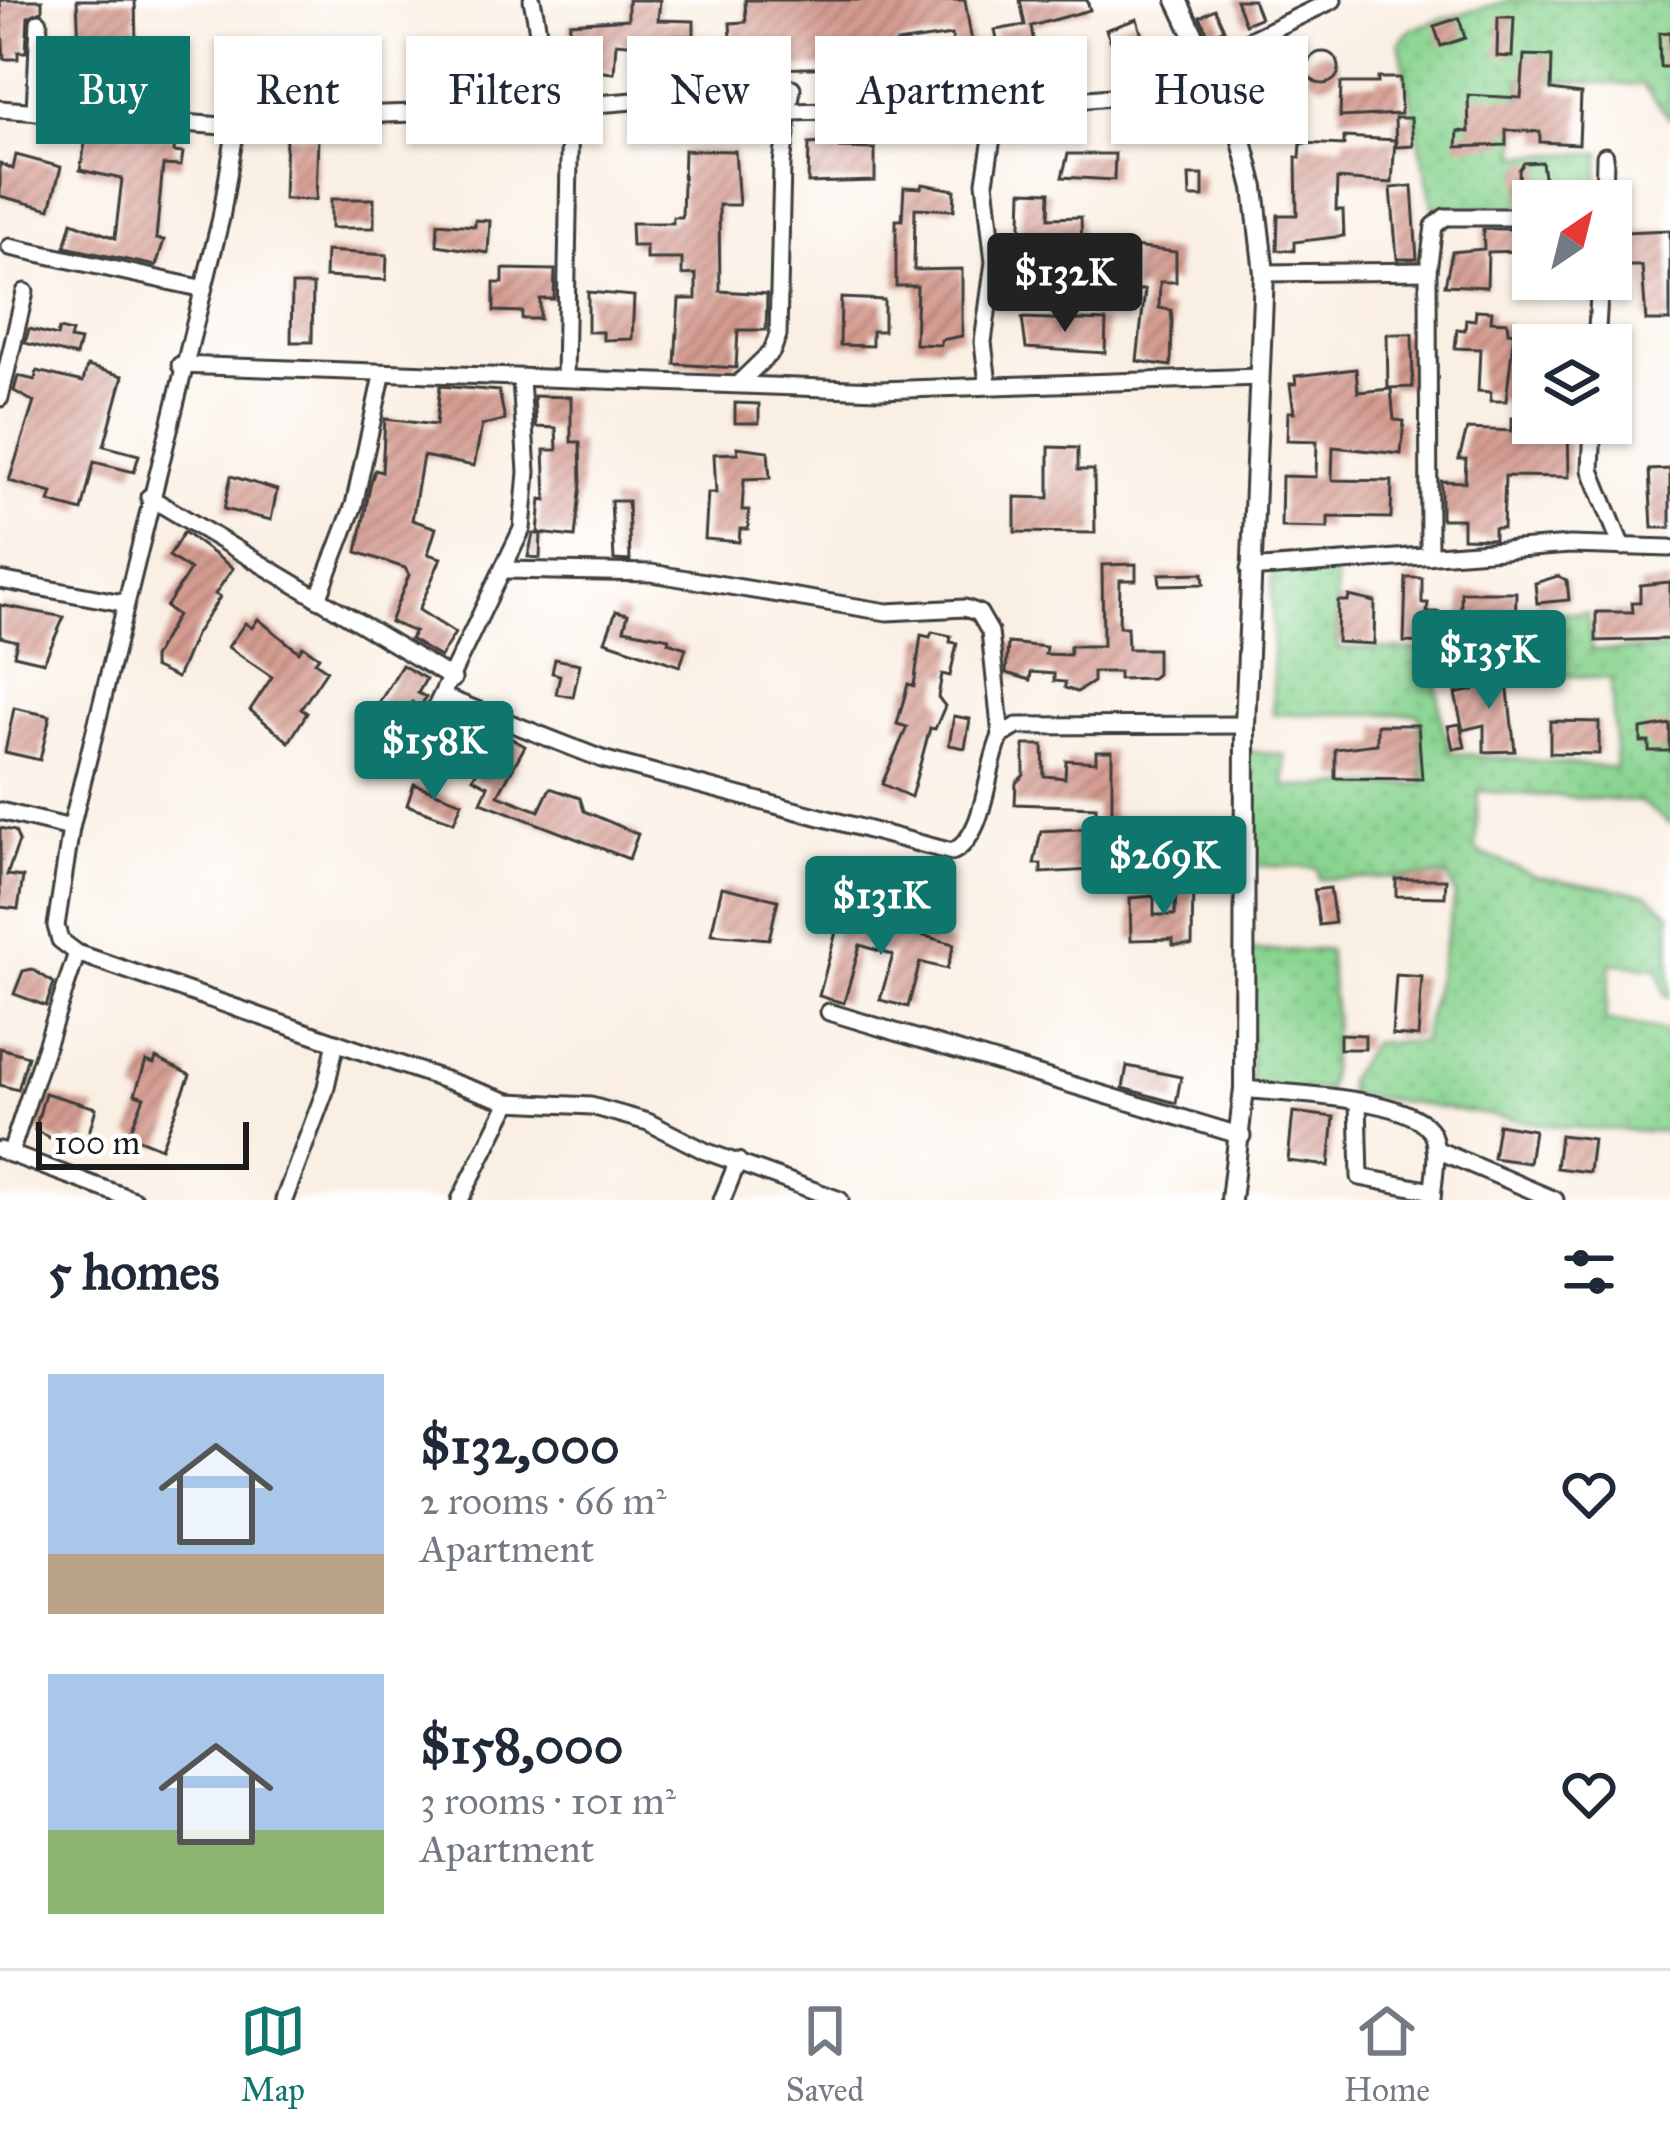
<!DOCTYPE html>
<meta charset="utf-8">
<style>
:root{--surface:#fff;--page:#f6f6f7;--text:#1f2937;--muted:#747a83;--line:#e0e1e3;--accent:#0f766e}
body{margin:0;font-family:"IM FELL Great Primer",serif;background:var(--page);color:var(--text);height:100vh;display:flex;flex-direction:column;font-size:45px;white-space:nowrap}
*{box-sizing:border-box;margin:0}
p{font-size:39px;color:var(--muted)}
.icon{flex:none;width:66px;height:66px;fill:none;stroke:currentColor;stroke-width:2;stroke-linecap:round;stroke-linejoin:round}
.map{position:relative;height:1200px;overflow:hidden}
.panel{display:flex;flex-direction:column;background:var(--surface);flex:1}
.panel>*{flex:none}
.hud{position:absolute;left:36px;top:36px;width:1599px;height:108px;display:flex;gap:24px}
.needle{width:78px;rotate:35deg}
.fabs{position:absolute;left:1512px;top:180px;display:grid;gap:24px}
.fabs a{display:grid;place-items:center;width:120px;height:120px;border-radius:0px;background:var(--surface);box-shadow:0 3px 9px #0004;font-size:60px}
.scale{position:absolute;left:36px;bottom:30px;width:213px;box-sizing:border-box;padding-left:12px;border:6px solid #1c1c1c;border-top:0;font-size:33px;line-height:42px;white-space:nowrap;color:#1c1c1c;-webkit-text-stroke:9px #fff;paint-order:stroke}
.price{position:absolute;translate:-50% -102px;padding:0 27px;border-radius:12px;background:var(--accent);color:#fff;font-size:39px;line-height:78px;filter:drop-shadow(0 3px 6px #0008)}
.price::after{content:'';position:absolute;left:50%;top:72px;width:36px;height:27px;margin-left:-18px;background:inherit;clip-path:polygon(0 0,100% 0,50% 100%)}
.price.active{background:#222;color:#fff}
ul{padding:0;list-style:none}
li{display:flex;align-items:center;gap:36px;height:300px;padding:0 48px}
li span{display:grid;place-items:center;flex:none;width:336px;height:240px;border-radius:0px;color:#555}
li>.icon{margin-inline-start:auto}
span .icon{width:144px;height:144px;fill:#fffc;stroke-width:1}
li b{font-size:51px}
h2{display:flex;justify-content:space-between;align-items:center;height:144px;padding:0 48px;font-size:51px}
.chip{padding:0 42px;border-radius:0px;background:var(--surface);box-shadow:0 3px 9px #0004;font-size:42px;line-height:108px}
.chip.active{background:var(--accent);color:#fff}
.menu{display:flex;justify-content:space-around;align-items:center;height:168px;border-top:3px solid var(--line);background:var(--surface);font-size:33px;color:var(--muted)}
.menu a{display:grid;justify-items:center;gap:6px}
.menu .active{color:var(--accent)}
.map>svg:first-child{display:block}
.grass{fill:url(#grass-dots);stroke:#527856;stroke-width:3}
.building{fill:url(#building-hatch)}
.lines{fill:none;stroke-linecap:round;stroke-linejoin:round}
.minor-casing{stroke:#3d3c3a;stroke-width:21}
.tertiary-casing{stroke:#3d3c3a;stroke-width:24}
.minor{stroke:#fff;stroke-width:15}
.tertiary{stroke:#fff;stroke-width:18}
</style>
<div class="map">
<svg width="1670" height="1200" viewBox="0 0 1670 1200">
<defs>
<pattern id="grass-dots" width="8" height="8" patternUnits="userSpaceOnUse" patternTransform="scale(3)"><rect width="8" height="8" fill="#89d490"/><path d="M2 2h.1M6 6h.1" fill="none" stroke="#76b57c" stroke-width="1.8" stroke-linecap="round"/></pattern>
<pattern id="building-hatch" width="6" height="6" patternUnits="userSpaceOnUse" patternTransform="scale(3)"><rect width="6" height="6" fill="#d59c91"/><path d="M-1 1l2-2M0 6l6-6M5 7l2-2" fill="none" stroke="#ac7e76"/></pattern>
</defs>
<rect width="100%" height="100%" fill="#fff"/>
<filter id="ink" filterUnits="userSpaceOnUse"><feTurbulence type="fractalNoise" baseFrequency=".00833" numOctaves="2"/><feDisplacementMap in="SourceGraphic" scale="24" xChannelSelector="R" yChannelSelector="G"/><feConvolveMatrix kernelMatrix="1 2 1 2 8 2 1 2 1" color-interpolation-filters="sRGB"/></filter>
<filter id="wash" filterUnits="userSpaceOnUse"><feTurbulence type="fractalNoise" baseFrequency=".004" numOctaves="4" result="noise"/><feDisplacementMap in="SourceGraphic" scale="48" xChannelSelector="R" yChannelSelector="G"/><feGaussianBlur stdDeviation="2.7" result="paint"/><feColorMatrix in="noise" values="0 0 0 0 0 0 0 0 0 0 0 0 0 0 0 0 0 1.4 0 .05"/><feComposite in="paint" operator="in"/></filter>
<g filter="url(#wash)">
<rect width="100%" height="100%" fill="#faefe3"/>
<!-- grass -->
<g class="grass">
<polygon points="1510,0 1670,0 1670,119 1643,85 1521,80 1517,155 1601,153 1595,201 1533,201 1533,208 1433,208 1399,42 1412,28"/>
<polygon points="1272,569 1336,570 1337,648 1433,650 1442,725 1451,753 1616,768 1611,679 1526,672 1524,612 1587,613 1592,650 1670,649 1670,824 1641,802 1478,791 1476,851 1535,876 1648,894 1670,914 1670,997 1665,995 1658,968 1611,963 1605,1020 1670,1032 1670,1132 1562,1127 1348,1093 1347,1081 1373,1042 1422,1042 1455,897 1448,876 1319,879 1317,868 1249,865 1247,751 1285,755 1285,787 1424,784 1419,714 1273,714"/>
<polygon points="1328,950 1335,1017 1328,1091 1251,1087 1249,951"/>
</g>
<g id="blocks">
<!-- building -->
<g class="building">
<polygon points="0,0 42,0 42,11 28,17 26,52 18,52 18,59 4,59"/>
<polygon points="77,0 135,0 136,44 79,46"/>
<polygon points="628,0 660,0 658,20 694,21 694,36 665,35 664,47 616,43 614,73 593,71 592,92 557,95 555,67 565,66 570,23 628,19"/>
<polygon points="745,0 965,0 972,43 997,39 995,30 1025,25 1020,0 1087,0 1090,10 1031,26 1035,50 1043,49 1047,85 1026,87 1022,51 955,65 952,35 896,43 896,52 847,62 847,67 733,70 730,23 746,22"/>
<polygon points="1236,0 1253,0 1260,18 1245,24"/>
<polygon points="1215,9 1224,29 1209,36 1200,17"/>
<polygon points="1498,17 1514,17 1512,57 1497,56"/>
<polygon points="1459,18 1465,38 1441,46 1434,26"/>
<polygon points="1137,19 1151,67 1126,76 1106,30"/>
<polygon points="1670,32 1670,67 1660,67 1659,33"/>
<circle cx="1323" cy="68" r="16"/>
<polygon points="1524,55 1552,56 1551,90 1581,94 1579,144 1540,142 1540,132 1506,130 1506,145 1457,147 1458,131 1469,132 1468,95 1521,98"/>
<polygon points="455,70 480,70 480,99 417,101 416,75 455,74"/>
<polygon points="327,75 329,98 313,99 311,76"/>
<polygon points="1378,78 1400,78 1401,114 1340,117 1341,83 1378,83"/>
<polygon points="1395,118 1411,118 1413,146 1396,147"/>
<polygon points="896,126 917,126 917,140 896,139"/>
<polygon points="88,128 175,138 174,152 183,153 181,166 163,165 156,239 164,240 156,266 65,247 72,222 115,238 122,179 80,170"/>
<polygon points="286,136 318,137 316,200 284,199"/>
<polygon points="1344,137 1395,140 1392,183 1337,179 1336,210 1343,210 1344,236 1294,242 1294,251 1277,250 1278,215 1297,215 1296,157 1300,158 1301,143 1344,145"/>
<polygon points="840,142 840,148 875,149 875,181 808,183 809,144"/>
<polygon points="684,150 735,151 739,205 719,205 720,291 767,294 766,330 738,330 736,368 675,364 679,299 696,299 696,274 682,275 682,259 646,259 646,246 632,246 631,223 673,223 673,217 682,217"/>
<polygon points="1068,154 1115,154 1114,180 1062,177"/>
<polygon points="16,155 61,167 50,209 0,196 0,163 13,169"/>
<polygon points="1542,162 1547,198 1520,199 1519,170 1524,163"/>
<polygon points="1189,175 1203,175 1203,197 1190,197"/>
<polygon points="922,184 955,190 954,210 915,208 914,270 962,269 962,336 941,340 941,345 915,344 917,286 896,286 896,220 902,220 904,187 921,188"/>
<polygon points="1412,186 1417,259 1397,259 1391,188"/>
<polygon points="1022,191 1050,192 1049,218 1081,217 1082,245 1049,246 1049,271 1083,271 1089,299 1059,300 1059,284 1012,284 1012,266 1020,255"/>
<rect x="331" y="199" width="43" height="29"/>
<polygon points="475,220 490,221 488,253 437,245 438,223 475,226"/>
<polygon points="1483,229 1533,229 1533,283 1519,283 1519,251 1488,252 1487,287 1445,285 1452,252 1484,249"/>
<polygon points="1670,230 1670,321 1646,321 1642,266 1615,266 1615,240 1624,240 1624,232"/>
<polygon points="1134,247 1176,252 1176,282 1160,282 1159,308 1171,310 1172,321 1171,366 1137,361 1145,290 1133,290"/>
<polygon points="326,251 387,255 386,280 325,277"/>
<polygon points="503,269 555,270 554,299 540,299 540,319 522,319 522,312 494,311 494,283 503,283"/>
<polygon points="292,285 313,285 312,342 291,342"/>
<polygon points="588,292 634,296 632,339 603,340 603,332 588,332"/>
<polygon points="841,298 884,300 884,331 872,331 872,346 840,345"/>
<polygon points="1476,310 1492,311 1491,321 1507,322 1508,332 1514,333 1506,401 1490,401 1491,392 1478,391 1480,349 1455,348 1457,329 1465,330 1466,319 1475,320"/>
<polygon points="1022,318 1106,321 1105,353 1026,348"/>
<polygon points="29,329 57,336 59,329 72,332 70,339 80,341 76,356 25,343"/>
<polygon points="1387,334 1412,334 1413,387 1388,388"/>
<polygon points="87,366 123,376 104,446 139,455 134,472 94,462 82,511 49,502 52,493 9,481 34,402 14,391 18,376 35,380 37,371 83,382"/>
<polygon points="1356,369 1358,392 1391,389 1394,420 1404,421 1401,454 1333,447 1332,480 1392,481 1391,518 1328,517 1328,528 1281,527 1282,476 1316,477 1317,441 1287,440 1288,412 1294,412 1290,384 1296,384 1295,376"/>
<polygon points="440,386 499,391 505,420 482,425 474,466 423,456 412,520 436,528 428,554 441,558 419,610 455,633 440,657 410,639 415,632 390,622 409,575 405,568 357,552 371,482 375,470 382,472 385,419 436,425"/>
<polygon points="534,396 571,397 571,442 580,442 581,484 575,537 538,533 541,499 546,500 544,450 557,450 556,428 536,427"/>
<polygon points="735,403 759,404 759,423 735,423"/>
<polygon points="1512,418 1568,423 1569,477 1505,476 1503,528 1494,528 1494,539 1463,538 1463,519 1441,519 1441,481 1465,482 1466,459 1459,459 1467,429 1512,431"/>
<polygon points="737,447 768,451 770,478 744,479 742,510 749,510 748,529 740,529 739,542 705,539 708,493 716,493 714,454 738,453"/>
<polygon points="1049,447 1078,448 1078,470 1094,470 1095,533 1015,532 1015,497 1049,498"/>
<polygon points="1670,469 1670,528 1652,528 1649,470"/>
<polygon points="231,476 277,490 271,520 224,509"/>
<polygon points="611,501 628,501 630,561 614,560"/>
<polygon points="184,532 233,568 215,594 220,597 195,635 177,678 153,667 153,658 177,615 166,607 190,570 169,556"/>
<polygon points="533,534 541,534 540,558 528,557"/>
<polygon points="1136,564 1136,580 1120,580 1119,627 1127,627 1128,649 1157,649 1157,674 1152,678 1119,679 1119,672 1093,672 1093,682 1077,692 1065,688 1065,682 1054,681 1054,674 1031,672 1030,680 1006,673 1008,643 1046,647 1045,654 1070,655 1070,646 1103,646 1102,565"/>
<polygon points="1203,573 1204,584 1160,585 1159,574"/>
<polygon points="1558,576 1567,580 1569,600 1537,603 1535,583"/>
<polygon points="1406,578 1422,578 1422,603 1428,603 1427,612 1439,612 1438,643 1404,642"/>
<polygon points="1670,582 1670,639 1596,641 1596,612 1633,612 1632,602 1640,602 1640,585"/>
<polygon points="1461,592 1516,592 1515,634 1470,637 1471,630 1461,630"/>
<polygon points="1349,596 1375,602 1374,644 1337,642 1338,601 1348,601"/>
<polygon points="0,605 64,617 44,662 14,655 17,641 0,637"/>
<polygon points="616,611 628,614 624,629 669,638 668,642 686,648 680,666 605,641"/>
<polygon points="258,619 299,652 303,646 319,657 315,662 327,670 301,709 307,713 289,742 250,710 272,677 228,647 245,623 252,628"/>
<polygon points="932,632 951,636 950,642 957,643 950,676 942,674 938,697 945,706 935,729 930,728 911,797 882,784 907,727 897,724 908,684 914,686 921,635 930,637"/>
<polygon points="555,659 580,664 573,697 556,694 560,675 552,673"/>
<polygon points="402,665 426,679 418,693 426,697 420,707 412,702 397,727 373,713"/>
<polygon points="1506,674 1515,751 1484,752 1484,725 1463,730 1455,694 1474,690 1479,676"/>
<polygon points="14,708 50,716 40,760 5,752"/>
<polygon points="954,716 970,719 965,748 949,745"/>
<polygon points="1550,721 1599,722 1599,754 1550,753"/>
<polygon points="1460,724 1465,747 1453,749 1448,726"/>
<polygon points="1670,724 1670,751 1649,751 1649,742 1641,742 1641,729"/>
<polygon points="1377,725 1418,725 1422,779 1335,778 1335,749 1377,744"/>
<polygon points="499,732 525,746 498,795 539,811 550,788 580,798 584,811 638,834 629,859 481,802 488,786 473,778"/>
<polygon points="1024,745 1043,745 1044,776 1065,778 1066,760 1096,762 1096,751 1112,751 1112,818 1125,818 1125,826 1133,825 1134,844 1125,845 1126,868 1041,873 1041,864 1034,864 1041,831 1096,828 1096,807 1015,804 1016,783 1024,775"/>
<polygon points="414,784 462,802 454,822 407,805"/>
<polygon points="0,828 15,831 19,841 7,875 23,877 18,909 0,907"/>
<polygon points="1396,879 1446,879 1445,897 1396,896"/>
<polygon points="1176,881 1193,882 1192,945 1173,945 1173,939 1131,940 1130,898 1154,896 1154,915 1175,915"/>
<polygon points="722,887 778,900 769,939 711,934"/>
<polygon points="1330,888 1335,923 1319,925 1314,890"/>
<polygon points="841,913 954,944 947,969 920,962 908,1007 880,1000 893,955 860,945 844,1003 819,996"/>
<polygon points="32,969 54,983 46,1006 14,994 23,971"/>
<polygon points="1396,975 1422,977 1418,1037 1392,1035"/>
<polygon points="1340,1034 1365,1035 1365,1049 1340,1049"/>
<polygon points="0,1048 28,1056 18,1090 0,1085"/>
<polygon points="156,1058 190,1075 161,1148 129,1135 144,1097 135,1094 146,1061 154,1064"/>
<polygon points="1127,1066 1181,1077 1176,1103 1123,1088"/>
<polygon points="45,1093 96,1108 86,1144 68,1138 65,1146 35,1130"/>
<polygon points="1293,1112 1334,1117 1329,1166 1288,1161"/>
<polygon points="1498,1124 1534,1130 1529,1163 1493,1158"/>
<polygon points="1560,1135 1593,1139 1589,1172 1556,1168"/>
</g>
</g>
</g>
<g filter="url(#ink)">
<use href="#blocks" fill-opacity="0" stroke="#3d3c3a" stroke-width="3"/>
<g class="lines">
<!-- minor casing -->
<g class="minor-casing">
<g id="minor">
<polyline points="1208,60 1333,0"/>
<polyline points="0,109 236,127"/>
<path d="M524,110C543,72 542,42 532,0"/>
<polyline points="35,112 39,22"/>
<polyline points="793,112 1010,106"/>
<polyline points="1604,201 1605,156"/>
<polyline points="10,247 200,288"/>
<polyline points="1264,273 1428,271"/>
<polyline points="1596,345 1600,279"/>
<polyline points="180,365 879,390 1260,377"/>
<polyline points="565,377 570,107"/>
<polyline points="741,381 772,351 778,335 782,164 792,88 524,110 313,116 236,127 221,218 71,828 56,926 60,940 77,953 509,1102 591,1106 648,1122 705,1151 840,1200"/>
<polyline points="988,384 983,342 994,262 985,182 995,119 1013,106 1132,95 1218,79"/>
<polyline points="0,398 25,292"/>
<polyline points="1593,423 1591,470 1622,547"/>
<polyline points="149,497 453,679"/>
<polyline points="1429,556 1428,271 1434,226 1445,217 1533,217"/>
<polyline points="1249,569 1570,545 1670,548"/>
<polyline points="506,570 651,573 887,612 965,608 979,613 990,632 1001,736"/>
<polyline points="0,580 123,603"/>
<polyline points="318,599 354,505 382,376"/>
<path d="M444,697L602,759L952,852C987,836 985,769 1001,736L1017,726L1245,725"/>
<polyline points="418,744 522,529 527,472 521,379"/>
<polyline points="0,811 71,828"/>
<polyline points="829,1012 1242,1136"/>
<path d="M1244,1089C1284,1094 1415,1096 1432,1134C1440,1153 1433,1180 1432,1200"/>
<polyline points="1358,1103 1360,1177 1432,1191"/>
<polyline points="1435,1149 1555,1200"/>
<polyline points="0,1150 134,1200"/>
<polyline points="10,1154 77,953"/>
<polyline points="284,1200 325,1091 336,1042"/>
<polyline points="460,1200 509,1102"/>
<polyline points="722,1200 738,1161"/>
</g>
</g>
<!-- tertiary casing -->
<g class="tertiary-casing">
<polyline id="tertiary" points="1177,0 1240,133 1254,188 1264,273 1245,725 1244,1089 1231,1200"/>
</g>
<!-- minor -->
<use href="#minor" class="minor"/>
<!-- tertiary -->
<use href="#tertiary" class="tertiary"/>
</g>
</g>
</svg>
<div class="fabs">
<a><svg class="needle" viewBox="-14 -14 28 28"><path d="M0-13l5 13h-10z" fill="#e53935"/><path d="M0 13l5-13h-10z" fill="#747a83"/></svg></a>
<a><svg class="icon" aria-label="layers" viewBox="0 0 24 24"><path d="M12 4l9 5-9 5-9-5zM3 14l9 5 9-5"/></svg></a>
</div>
<div class="scale">100 m</div>
<b class="price active" style="left:1065px;top:335px">$132K</b>
<b class="price" style="left:1489px;top:712px">$135K</b>
<b class="price" style="left:434px;top:803px">$158K</b>
<b class="price" style="left:1164px;top:918px">$269K</b>
<b class="price" style="left:881px;top:958px">$131K</b>
<div class="hud">
<a class="chip active">Buy</a>
<a class="chip">Rent</a>
<a class="chip">Filters</a>
<a class="chip">New</a>
<a class="chip">Apartment</a>
<a class="chip">House</a>
</div>
</div>
<section class="panel">
<h2>5 homes<svg class="icon" aria-label="filters" viewBox="0 0 24 24"><path d="M4 7h16M4 17h16"/><circle cx="9" cy="7" r="2"/><circle cx="15" cy="17" r="2"/></svg></h2>
<ul>
<li><span style="background:linear-gradient(#a9c7e8 75%,#b9a48a 0)"><svg class="icon" aria-label="home" viewBox="0 0 24 24"><path d="M3 11l9-7 9 7M6 9v11h12V9"/></svg></span><div><b>$132,000</b><p>2 rooms · 66 m²</p><p>Apartment</p></div><svg class="icon" aria-label="heart" viewBox="0 0 24 24"><path d="M12 20l-8-8c-3-5 5-10 8-4 3-6 11-1 8 4z"/></svg></li>
<li><span style="background:linear-gradient(#a9c7e8 65%,#8fb573 0)"><svg class="icon" aria-label="home" viewBox="0 0 24 24"><path d="M3 11l9-7 9 7M6 9v11h12V9"/></svg></span><div><b>$158,000</b><p>3 rooms · 101 m²</p><p>Apartment</p></div><svg class="icon" aria-label="heart" viewBox="0 0 24 24"><path d="M12 20l-8-8c-3-5 5-10 8-4 3-6 11-1 8 4z"/></svg></li>
</ul>
</section>
<nav class="menu">
<a class="active"><svg class="icon" aria-label="map" viewBox="0 0 24 24"><path d="M3 6l6-2 6 2 6-2v14l-6 2-6-2-6 2zM9 4v14M15 6v14"/></svg>Map</a>
<a><svg class="icon" aria-label="saved" viewBox="0 0 24 24"><path d="M7 4h10v16l-5-4-5 4z"/></svg>Saved</a>
<a><svg class="icon" aria-label="home" viewBox="0 0 24 24"><path d="M3 11l9-7 9 7M6 9v11h12V9"/></svg>Home</a>
</nav>
